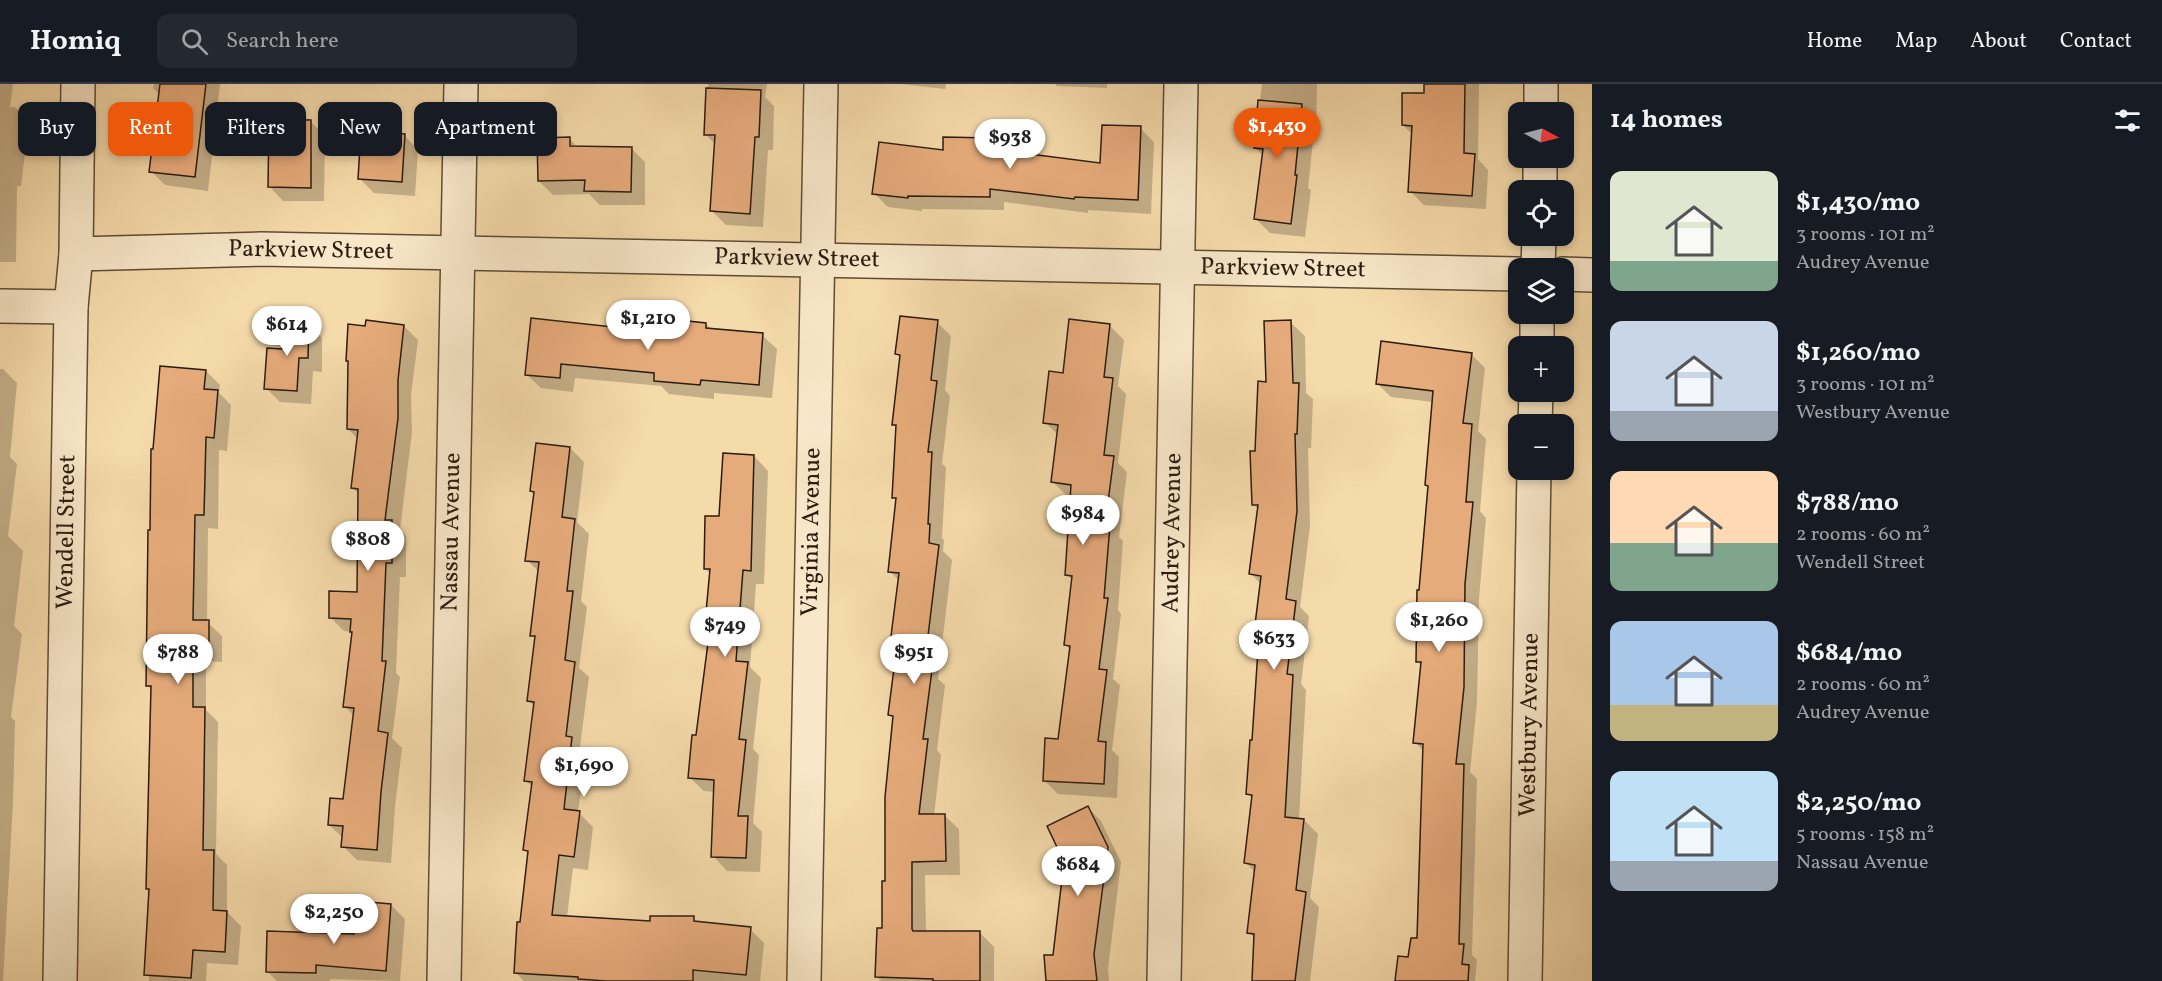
<!DOCTYPE html>
<meta charset="utf-8">
<style>
:root{--surface:#171b24;--page:#242831;--text:#f1f3f6;--muted:#9ea1a6;--line:#363941;--accent:#ea580c}
body{margin:0;font-family:Vollkorn,serif;background:var(--page);color:var(--text);height:100vh;display:flex;flex-direction:column;font-size:22px;white-space:nowrap}
*{box-sizing:border-box;margin:0}
p{font-size:20px;color:var(--muted)}
.icon{flex:none;width:33px;height:33px;fill:none;stroke:currentColor;stroke-width:2;stroke-linecap:round;stroke-linejoin:round}
.map{position:relative;flex:1;overflow:hidden}
.drawer{display:flex;flex-direction:column;background:var(--surface);width:570px}
.drawer>*{flex:none}
.banner{position:absolute;left:18px;top:18px;width:570px;height:54px;display:flex;gap:12px}
.needle{width:39px;rotate:97deg}
.buttons{position:absolute;left:1508px;top:18px;display:grid;gap:12px}
.buttons a{display:grid;place-items:center;width:66px;height:66px;border-radius:12px;background:var(--surface);box-shadow:0 3px 9px #0003;font-size:30px}
.price{position:absolute;translate:-50% -51px;padding:0 14px;border-radius:21px;background:#fff;color:#222;font-size:20px;line-height:39px;filter:drop-shadow(0 2px 3px #0008)}
.price::after{content:'';position:absolute;left:50%;top:36px;width:18px;height:14px;margin-left:-9px;background:inherit;clip-path:polygon(0 0,100% 0,50% 100%)}
.price.selected{background:var(--accent);color:#fff}
ul{padding:0;list-style:none}
li{display:flex;align-items:center;gap:18px;height:150px;padding:0 18px}
li span{display:grid;place-items:center;flex:none;width:168px;height:120px;border-radius:12px;color:#555}
li>.icon{margin-inline-start:auto}
span .icon{width:72px;height:72px;fill:#fffc;stroke-width:1}
li b{font-size:26px}
h2{display:flex;justify-content:space-between;align-items:center;height:72px;padding:0 18px;font-size:26px}
.pill{padding:0 21px;border-radius:12px;background:var(--surface);box-shadow:0 3px 9px #0003;font-size:21px;line-height:54px}
.pill.selected{background:var(--accent);color:#fff}
header{display:flex;align-items:center;gap:36px;box-sizing:border-box;height:84px;padding:0 30px;background:var(--surface);border-bottom:2px solid var(--line)}
header strong{font-size:28px}
nav{display:flex;gap:33px;margin-inline-start:auto;font-size:21px}
.search{width:420px;height:54px;background:var(--page);display:flex;align-items:center;gap:15px;box-sizing:border-box;padding:0 21px;border-radius:12px;color:var(--muted);font-size:22px}
main{display:flex;flex:1;min-height:0}
.map>svg:first-child{display:block}
.shadow{fill:#0003}
.building{fill:#e6ab7b;stroke:#2b1c10;stroke-width:1.5}
.lines{fill:none;stroke-linecap:round;stroke-linejoin:round}
.minor-casing{stroke:#5e4c36;stroke-width:36}
.minor{stroke:#f8e7c8;stroke-width:33}
.labels{text-anchor:middle;dominant-baseline:central;stroke-width:4.5;stroke-linejoin:round;paint-order:stroke}
.street-label{font-size:24px;fill:#2b1c10;stroke:#f8e7c8}
</style>
<header>
<strong>Homiq</strong>
<div class="search"><svg class="icon" aria-label="search" viewBox="0 0 24 24"><circle cx="10" cy="10" r="6"/><path d="M15 15l6 6"/></svg>Search here</div>
<nav><a>Home</a><a>Map</a><a>About</a><a>Contact</a></nav>
</header>
<main>
<div class="map">
<svg width="1592" height="897" viewBox="0 0 1592 897">
<rect width="100%" height="100%" fill="#f5daaa"/>
<filter id="stains"><feTurbulence type="fractalNoise" baseFrequency=".00333" numOctaves="4"/><feColorMatrix values="0 0 0 0 .2 0 0 0 0 .09 0 0 0 0 .02 0 0 0 .5 -.17"/></filter>
<radialGradient id="worn" r=".72"><stop offset=".6" stop-color="#630" stop-opacity="0"/><stop offset="1" stop-color="#630" stop-opacity=".3"/></radialGradient>
<!-- shadow -->
<g class="shadow">
<polygon points="0,0 13,0 10,23 15,23 29,37 21,102 17,102 16,178 0,178"/>
<polygon points="154,0 220,0 208,107 165,101 151,87 160,11 153,4"/>
<polygon points="708,0 767,0 765,13 774,22 773,66 768,66 763,143 726,141 712,127 716,61 705,50"/>
<polygon points="902,0 946,0 945,5"/>
<polygon points="1055,0 1107,0 1107,4 1057,2"/>
<polygon points="1262,0 1317,0 1316,57 1313,57 1308,104 1311,106 1305,153 1270,149 1256,135 1264,72 1255,64"/>
<polygon points="1425,0 1479,0 1478,75 1488,86 1486,125 1424,121 1410,107 1413,51 1403,41 1425,10"/>
<polygon points="311,38 325,52 324,117 283,117 269,102"/>
<polygon points="1140,44 1154,58 1151,130 1088,126 1088,129 1004,118 1004,126 922,125 922,127 888,123 874,109 944,68 990,56 1003,68 1102,80"/>
<polygon points="404,51 418,66 415,112 374,109 360,95"/>
<polygon points="569,54 578,64 631,64 645,78 645,121 600,121 589,110 553,111 539,97"/>
<polygon points="937,238 951,252 945,306 950,312 942,380 946,383 942,454 944,456 943,467 952,476 938,595 945,601 937,666 941,671 934,732 944,731 959,745 960,791 925,791 926,849 980,849 994,863 994,897 881,897 877,893 884,846 894,635 890,631 898,566 891,559 899,497 890,487 897,417 893,413 897,344 893,340 902,274 897,270"/>
<polygon points="1290,238 1305,252 1306,309 1313,315 1311,364 1308,364 1310,442 1300,523 1309,532 1301,600 1306,606 1299,736 1304,736 1318,750 1310,814 1319,823 1310,897 1254,897 1255,855 1249,848 1256,789 1246,779 1253,715 1248,710 1254,657 1259,570 1253,564 1261,500 1251,490 1259,426 1253,420 1257,368 1267,299"/>
<polygon points="308,239 322,254 322,288 313,287 311,320 280,318 266,304 283,267"/>
<polygon points="706,240 712,246 762,251 777,265 772,314 714,309 714,315 669,310 661,302 575,294 573,308 541,304 526,290 660,250"/>
<polygon points="404,242 418,256 411,311 412,348 400,446 406,452 406,493 400,493 396,589 400,593 392,654 402,664 395,723 391,779 357,776 343,762 343,754 329,741 344,717 354,632 345,622 353,548 344,547 330,533 359,510 360,411 352,403 358,355 348,345"/>
<polygon points="1110,242 1124,256 1118,302 1126,310 1118,379 1127,388 1119,453 1123,457 1118,526 1121,530 1113,595 1120,601 1112,666 1119,673 1117,714 1058,710 1044,696 1060,656 1071,566 1065,561 1073,497 1067,490 1072,412 1067,412 1053,398 1059,352 1045,338 1064,291"/>
<polygon points="1471,270 1485,284 1478,347 1486,355 1480,427 1486,434 1479,515 1477,618 1470,688 1477,695 1472,871 1477,876 1475,897 1396,897 1418,856 1424,668 1415,658 1422,582 1417,577 1420,508 1430,404 1427,401 1433,318 1391,313 1377,299"/>
<polygon points="0,285 3,285 17,299 10,373 17,380 8,452 23,467 14,542 22,550 11,633 15,637 13,718 3,897 0,897"/>
<polygon points="206,287 220,301 219,309 231,321 227,367 219,366 218,445 208,444 207,538 222,552 222,578 206,577 206,626 218,638 216,770 227,781 227,828 241,842 238,881 207,879 206,897 149,897 149,893 146,890 151,807 148,804 152,607 148,602 148,504 153,366"/>
<polygon points="570,364 584,378 577,438 589,450 581,517 587,523 579,584 589,593 580,663 586,668 578,728 593,743 588,786 573,784 567,833 651,838 693,834 698,839 750,845 764,859 760,897 524,897 515,888 529,771 525,766 532,703 526,696 535,623 528,616 536,555 531,551 539,488 527,476 535,410 531,407"/>
<polygon points="754,372 768,387 764,500 756,500 750,583 761,594 753,665 759,671 753,739 762,748 760,788 727,787 713,772 715,708 704,707 689,693 698,653 710,554 706,550 711,490 705,485 720,433"/>
<polygon points="1087,723 1101,737 1121,778 1108,885 1109,897 1048,897"/>
<polygon points="391,821 405,835 400,897 330,895 330,897 277,897 267,887 356,851"/>
</g>
<!-- building -->
<g class="building">
<polygon points="160,0 206,0 195,93 149,88"/>
<polygon points="1424,0 1465,0 1464,69 1475,70 1472,112 1408,108 1412,42 1402,41 1402,9 1424,9"/>
<polygon points="706,4 761,6 759,53 755,53 750,130 710,127 715,51 704,51"/>
<polygon points="1258,16 1302,20 1295,91 1297,91 1291,140 1254,135 1263,65 1254,64"/>
<polygon points="269,35 311,36 311,104 268,103"/>
<polygon points="1102,41 1141,42 1138,116 1075,113 1074,115 990,105 990,113 908,112 908,114 872,110 879,58 943,66 943,53 991,54 991,65 1100,79"/>
<polygon points="361,47 405,50 402,98 358,95"/>
<polygon points="570,53 570,62 632,63 631,108 584,107 585,96 538,97 537,54"/>
<polygon points="900,232 938,236 931,296 937,297 928,368 932,368 928,440 930,440 929,459 939,461 924,585 932,586 923,655 928,655 919,730 945,730 946,777 912,778 912,845 913,847 980,847 980,897 933,897 933,895 875,893 877,844 882,844 882,797 885,797 885,713 893,632 888,631 897,561 890,560 899,489 888,488 896,414 892,414 896,341 892,341 900,271 895,270"/>
<polygon points="531,234 658,248 660,234 706,239 706,244 763,249 759,301 701,296 700,301 654,297 654,289 561,280 560,294 525,291"/>
<polygon points="1069,235 1110,240 1104,293 1113,294 1104,371 1114,372 1105,441 1110,441 1104,514 1108,514 1099,585 1107,586 1098,657 1106,658 1104,700 1043,697 1045,654 1058,655 1070,562 1064,561 1072,492 1065,491 1071,401 1051,398 1058,341 1043,339 1049,287 1063,289"/>
<polygon points="284,236 309,238 308,274 299,274 297,307 264,305 267,264 282,265"/>
<polygon points="366,236 404,241 398,296 398,334 385,436 392,436 392,479 386,479 382,577 386,577 378,647 388,649 381,708 377,766 341,763 343,742 328,741 330,714 343,715 354,624 343,623 352,548 350,548 351,535 329,534 329,507 357,508 358,405 351,404 358,346 347,345 348,277 346,277 348,240 365,242"/>
<polygon points="1291,236 1293,299 1299,299 1297,350 1295,350 1297,427 1286,515 1296,517 1287,590 1293,591 1285,733 1304,735 1296,806 1306,808 1295,897 1252,897 1254,850 1247,849 1255,781 1244,779 1252,711 1246,710 1250,656 1252,656 1258,566 1252,565 1261,492 1249,490 1258,421 1252,421 1250,367 1255,367 1258,297 1266,298 1264,237"/>
<polygon points="1381,257 1472,269 1463,339 1472,340 1466,418 1473,418 1465,500 1464,603 1456,680 1464,680 1459,860 1464,860 1462,880 1469,881 1468,897 1395,897 1398,872 1408,873 1411,854 1417,854 1423,660 1413,659 1421,578 1416,578 1417,506 1419,506 1428,402 1425,401 1433,307 1376,300"/>
<polygon points="160,282 206,286 204,305 218,306 214,354 206,353 204,431 195,431 193,536 209,536 209,564 193,564 193,623 205,623 203,766 214,766 213,826 227,827 225,868 193,866 191,894 144,891 149,805 146,805 151,602 146,602 148,446 150,446 151,365 153,365"/>
<polygon points="536,359 570,363 562,433 575,435 567,507 573,507 565,576 575,578 566,652 572,653 564,725 580,727 574,773 559,771 552,831 650,837 650,832 694,832 694,837 751,843 746,891 693,886 693,897 606,897 578,895 578,893 514,889 517,838 520,838 528,767 523,766 532,698 524,697 534,618 527,617 535,552 530,552 539,478 525,477 534,408 530,407"/>
<polygon points="723,369 754,371 751,487 743,486 736,577 748,578 739,655 746,656 738,732 748,732 746,774 711,773 714,696 688,694 692,651 696,651 709,551 704,550 710,485 704,485 705,432 719,432"/>
<polygon points="1088,722 1108,763 1094,870 1097,897 1046,897 1044,871 1053,871 1064,778 1047,742"/>
<polygon points="357,817 391,820 386,887 316,881 316,889 266,888 267,847 354,850"/>
</g>
<g class="lines">
<!-- minor casing -->
<g class="minor-casing">
<g id="minor">
<polyline points="1541,28 1541,0"/>
<polyline points="1540,106 1540,74"/>
<polyline points="76,170 261,165 1518,190"/>
<polyline points="1538,184 1539,152"/>
<polyline points="1563,190 1592,191"/>
<polyline points="0,222 71,223"/>
<polyline points="1537,262 1537,230"/>
<polyline points="1535,340 1536,308"/>
<polyline points="60,897 71,223 76,170 78,0"/>
<polyline points="444,897 461,0"/>
<polyline points="804,897 821,0"/>
<polyline points="1164,897 1181,0"/>
<polyline points="1525,897 1534,386"/>
</g>
</g>
<!-- minor -->
<use href="#minor" class="minor"/>
</g>
<g class="labels">
<!-- street labels -->
<g class="street-label">
<text transform="translate(311 167) rotate(1)">Parkview Street</text>
<text transform="translate(797 175) rotate(1)">Parkview Street</text>
<text transform="translate(1283 185) rotate(1)">Parkview Street</text>
<text transform="translate(67 448) rotate(-89)">Wendell Street</text>
<text transform="translate(452 448) rotate(-89)">Nassau Avenue</text>
<text transform="translate(812 448) rotate(-89)">Virginia Avenue</text>
<text transform="translate(1173 449) rotate(-89)">Audrey Avenue</text>
<text transform="translate(1530 641) rotate(-89)">Westbury Avenue</text>
</g>
</g>
<rect width="100%" height="100%" filter="url(#stains)"/>
<rect width="100%" height="100%" fill="url(#worn)"/>
</svg>
<div class="buttons">
<a><svg class="needle" viewBox="-14 -14 28 28"><path d="M0-13l5 13h-10z" fill="#e53935"/><path d="M0 13l5-13h-10z" fill="#9ea1a6"/></svg></a>
<a><svg class="icon" aria-label="locate" viewBox="0 0 24 24"><circle cx="12" cy="12" r="6"/><path d="M12 2v4M12 18v4M2 12h4M18 12h4"/></svg></a>
<a><svg class="icon" aria-label="layers" viewBox="0 0 24 24"><path d="M12 4l9 5-9 5-9-5zM3 14l9 5 9-5"/></svg></a>
<a>+</a>
<a>−</a>
</div>
<b class="price selected" style="left:1277px;top:75px">$1,430</b>
<b class="price" style="left:1010px;top:86px">$938</b>
<b class="price" style="left:648px;top:267px">$1,210</b>
<b class="price" style="left:287px;top:273px">$614</b>
<b class="price" style="left:1083px;top:462px">$984</b>
<b class="price" style="left:368px;top:488px">$808</b>
<b class="price" style="left:1439px;top:569px">$1,260</b>
<b class="price" style="left:725px;top:574px">$749</b>
<b class="price" style="left:1274px;top:587px">$633</b>
<b class="price" style="left:178px;top:601px">$788</b>
<b class="price" style="left:914px;top:601px">$951</b>
<b class="price" style="left:584px;top:714px">$1,690</b>
<b class="price" style="left:1078px;top:813px">$684</b>
<b class="price" style="left:334px;top:861px">$2,250</b>
<div class="banner">
<a class="pill">Buy</a>
<a class="pill selected">Rent</a>
<a class="pill">Filters</a>
<a class="pill">New</a>
<a class="pill">Apartment</a>
</div>
</div>
<section class="drawer">
<h2>14 homes<svg class="icon" aria-label="filters" viewBox="0 0 24 24"><path d="M4 7h16M4 17h16"/><circle cx="9" cy="7" r="2"/><circle cx="15" cy="17" r="2"/></svg></h2>
<ul>
<li><span style="background:linear-gradient(#dfe7d0 75%,#7fa58c 0)"><svg class="icon" aria-label="home" viewBox="0 0 24 24"><path d="M3 11l9-7 9 7M6 9v11h12V9"/></svg></span><div><b>$1,430/mo</b><p>3 rooms · 101 m²</p><p>Audrey Avenue</p></div></li>
<li><span style="background:linear-gradient(#c9d6e8 75%,#9aa5b1 0)"><svg class="icon" aria-label="home" viewBox="0 0 24 24"><path d="M3 11l9-7 9 7M6 9v11h12V9"/></svg></span><div><b>$1,260/mo</b><p>3 rooms · 101 m²</p><p>Westbury Avenue</p></div></li>
<li><span style="background:linear-gradient(#ffd9b3 60%,#7fa58c 0)"><svg class="icon" aria-label="home" viewBox="0 0 24 24"><path d="M3 11l9-7 9 7M6 9v11h12V9"/></svg></span><div><b>$788/mo</b><p>2 rooms · 60 m²</p><p>Wendell Street</p></div></li>
<li><span style="background:linear-gradient(#a9c7e8 70%,#c2b280 0)"><svg class="icon" aria-label="home" viewBox="0 0 24 24"><path d="M3 11l9-7 9 7M6 9v11h12V9"/></svg></span><div><b>$684/mo</b><p>2 rooms · 60 m²</p><p>Audrey Avenue</p></div></li>
<li><span style="background:linear-gradient(#bfe0f5 75%,#9aa5b1 0)"><svg class="icon" aria-label="home" viewBox="0 0 24 24"><path d="M3 11l9-7 9 7M6 9v11h12V9"/></svg></span><div><b>$2,250/mo</b><p>5 rooms · 158 m²</p><p>Nassau Avenue</p></div></li>
</ul>
</section>
</main>
